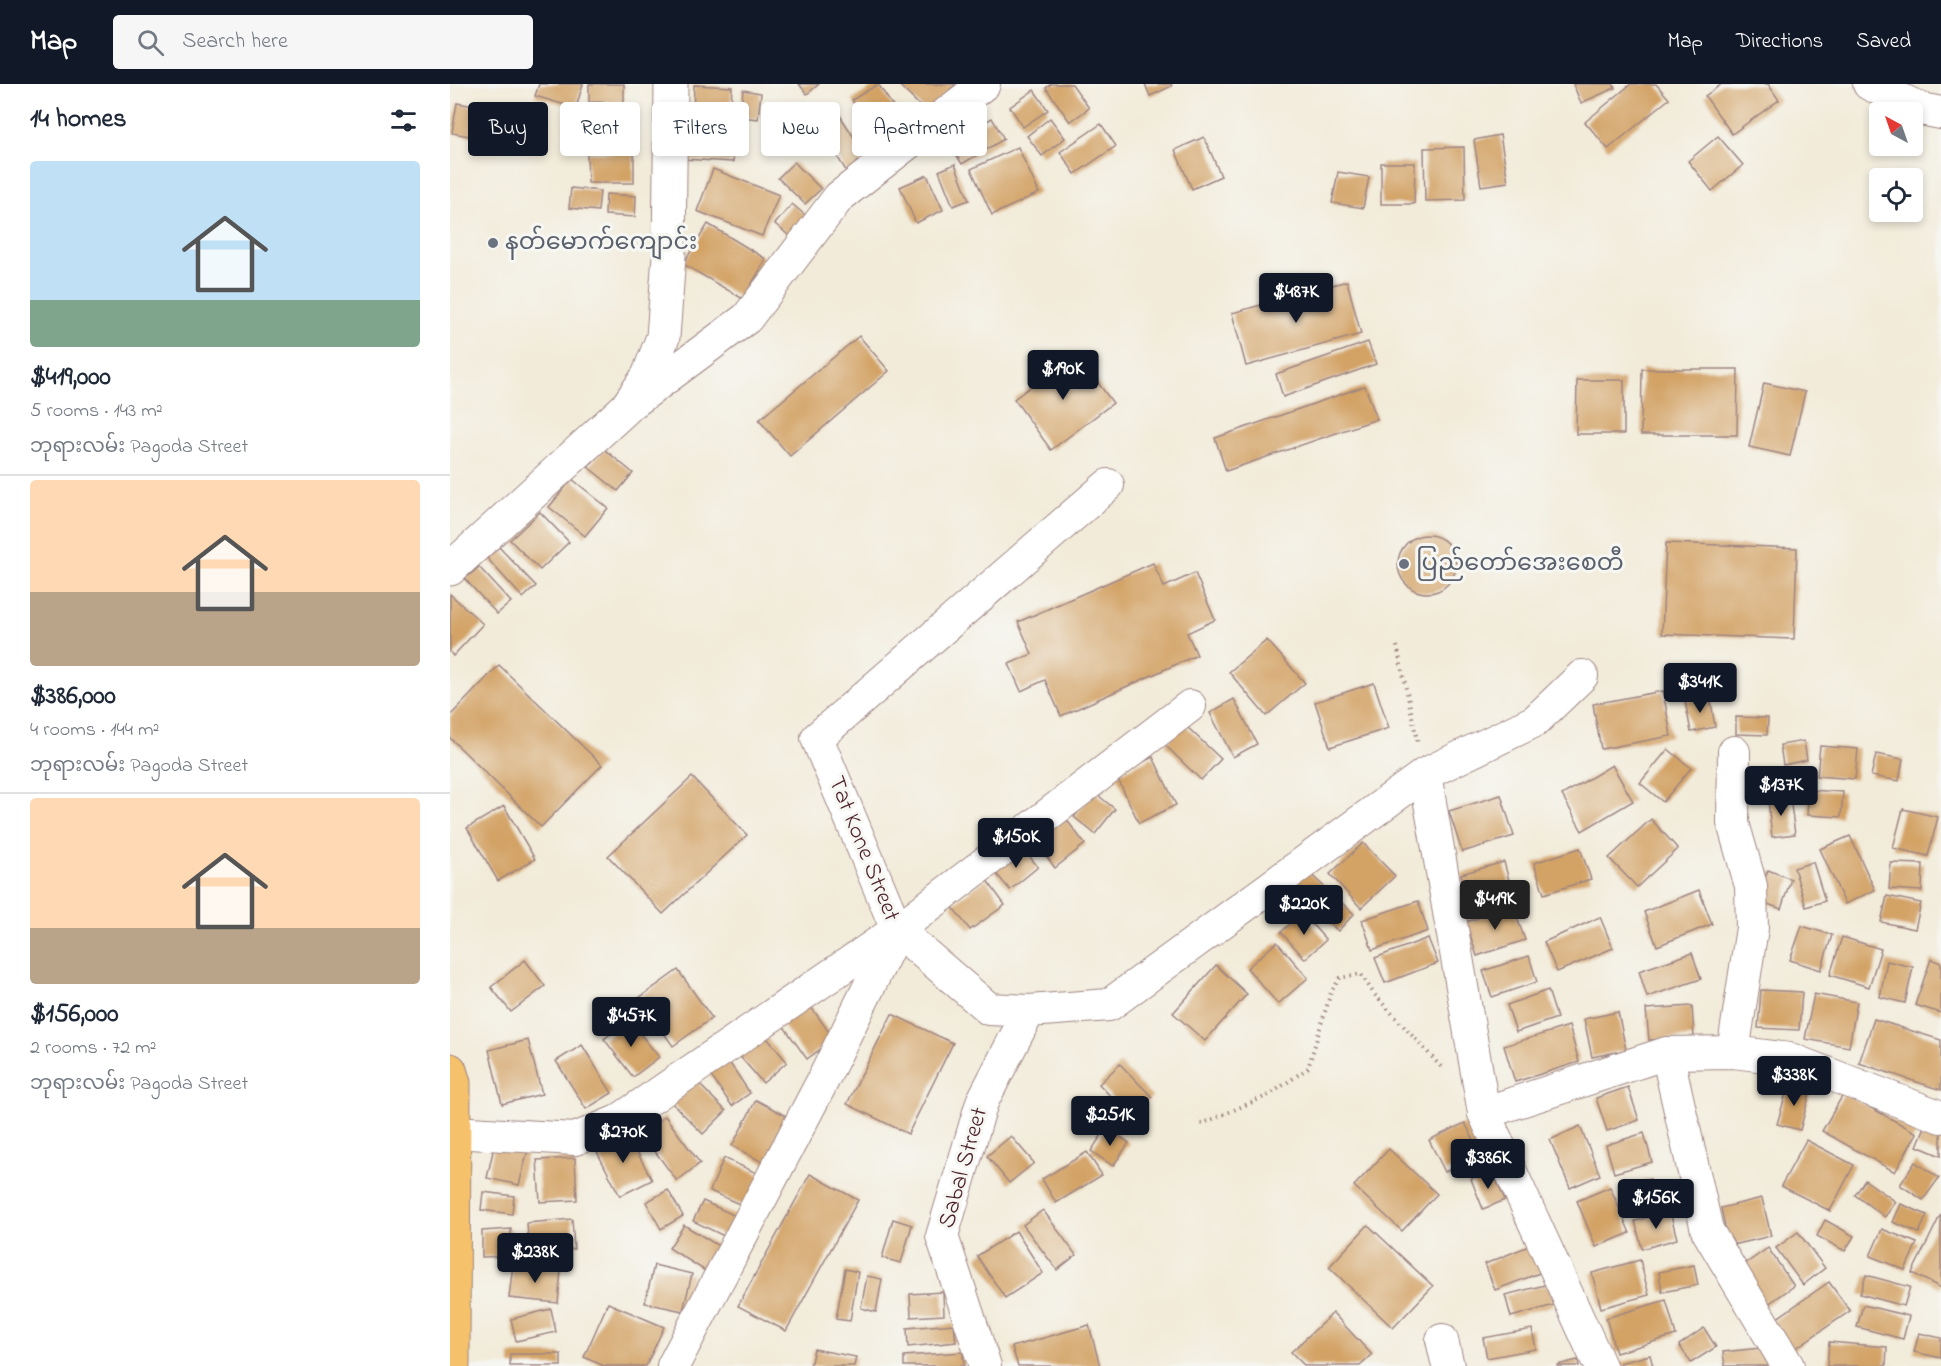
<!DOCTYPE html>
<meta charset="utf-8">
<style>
:root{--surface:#fff;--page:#f6f6f7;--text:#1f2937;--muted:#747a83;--line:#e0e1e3;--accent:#111827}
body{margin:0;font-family:"Indie Flower","Noto Sans Myanmar",sans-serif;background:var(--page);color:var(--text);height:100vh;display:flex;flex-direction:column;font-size:22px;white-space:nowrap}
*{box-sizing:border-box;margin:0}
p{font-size:20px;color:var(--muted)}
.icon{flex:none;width:33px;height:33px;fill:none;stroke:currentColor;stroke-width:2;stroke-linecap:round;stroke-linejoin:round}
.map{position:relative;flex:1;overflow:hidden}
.details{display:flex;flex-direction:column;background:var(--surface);width:450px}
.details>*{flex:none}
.banner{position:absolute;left:18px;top:18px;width:570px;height:54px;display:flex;gap:12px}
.needle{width:39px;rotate:320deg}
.buttons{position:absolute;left:1419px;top:18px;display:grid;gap:12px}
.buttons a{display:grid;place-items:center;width:54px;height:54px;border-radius:6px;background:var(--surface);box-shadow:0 3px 9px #0003;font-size:30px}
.price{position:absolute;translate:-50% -51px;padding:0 14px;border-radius:6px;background:var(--accent);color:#fff;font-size:20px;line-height:39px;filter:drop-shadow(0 2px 3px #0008)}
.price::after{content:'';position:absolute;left:50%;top:36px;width:18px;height:14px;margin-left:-9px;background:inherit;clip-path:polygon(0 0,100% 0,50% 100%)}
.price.active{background:#222;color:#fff}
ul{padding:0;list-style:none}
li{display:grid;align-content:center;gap:12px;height:318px;padding:0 30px}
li+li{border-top:2px solid var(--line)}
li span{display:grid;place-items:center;height:186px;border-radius:6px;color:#555}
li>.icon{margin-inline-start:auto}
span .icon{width:108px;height:108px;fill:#fffc;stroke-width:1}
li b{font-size:26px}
h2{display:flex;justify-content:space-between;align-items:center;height:72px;padding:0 30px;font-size:26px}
.chip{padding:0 21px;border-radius:6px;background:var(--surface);box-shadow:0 3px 9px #0003;font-size:21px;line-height:54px}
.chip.active{background:var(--accent);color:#fff}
header{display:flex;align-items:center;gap:36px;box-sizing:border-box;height:84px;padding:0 30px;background:var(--accent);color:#fff}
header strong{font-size:28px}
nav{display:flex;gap:33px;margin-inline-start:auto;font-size:21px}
.search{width:420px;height:54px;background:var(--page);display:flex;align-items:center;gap:15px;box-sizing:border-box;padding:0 21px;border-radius:6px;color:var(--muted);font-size:22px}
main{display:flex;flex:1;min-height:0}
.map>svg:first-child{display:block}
.building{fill:#d3a366}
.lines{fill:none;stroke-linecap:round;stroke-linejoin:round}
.minor-casing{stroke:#9e8582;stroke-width:34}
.tertiary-casing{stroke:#9e8582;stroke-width:35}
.trunk-casing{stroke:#9e8582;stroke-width:35}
.path{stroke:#9e8582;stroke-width:4;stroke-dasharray:1.5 4.5;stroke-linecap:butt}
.minor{stroke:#fff;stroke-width:32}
.tertiary{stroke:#fff;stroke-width:33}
.trunk{stroke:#f5c16b;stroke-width:33}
.worship-dot{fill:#6b7280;stroke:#f6f6f2;stroke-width:2}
.labels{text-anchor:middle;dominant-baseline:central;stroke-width:6;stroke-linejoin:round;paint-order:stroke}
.worship-label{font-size:24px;fill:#5b616d;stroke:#f6f6f2;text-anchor:start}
.street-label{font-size:24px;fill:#4a1f2b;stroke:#f6f6f2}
</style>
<header>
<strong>Map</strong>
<div class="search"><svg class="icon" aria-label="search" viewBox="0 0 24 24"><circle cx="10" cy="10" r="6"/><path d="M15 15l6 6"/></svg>Search here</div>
<nav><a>Map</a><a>Directions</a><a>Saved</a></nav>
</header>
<main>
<section class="details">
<h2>14 homes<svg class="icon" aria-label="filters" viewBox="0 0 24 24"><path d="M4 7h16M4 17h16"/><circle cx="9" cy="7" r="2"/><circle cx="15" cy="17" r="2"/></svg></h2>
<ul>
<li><span style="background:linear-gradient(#bfe0f5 75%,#7fa58c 0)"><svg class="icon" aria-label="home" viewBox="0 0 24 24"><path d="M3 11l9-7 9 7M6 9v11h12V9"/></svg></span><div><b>$419,000</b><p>5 rooms · 143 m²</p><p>ဘုရားလမ်း Pagoda Street</p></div></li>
<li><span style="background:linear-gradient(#ffd9b3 60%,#b9a48a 0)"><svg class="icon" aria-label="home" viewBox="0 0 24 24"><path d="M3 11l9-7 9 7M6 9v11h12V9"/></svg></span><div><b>$386,000</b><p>4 rooms · 144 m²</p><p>ဘုရားလမ်း Pagoda Street</p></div></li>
<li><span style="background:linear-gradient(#ffd9b3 70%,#b9a48a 0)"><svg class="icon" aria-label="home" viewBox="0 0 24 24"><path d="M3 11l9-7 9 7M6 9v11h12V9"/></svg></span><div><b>$156,000</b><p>2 rooms · 72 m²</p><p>ဘုရားလမ်း Pagoda Street</p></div></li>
</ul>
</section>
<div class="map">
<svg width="1491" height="1282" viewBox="0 0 1491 1282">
<rect width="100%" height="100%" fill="#f6f6f2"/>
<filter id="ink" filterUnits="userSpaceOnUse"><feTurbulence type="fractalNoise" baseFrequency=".0167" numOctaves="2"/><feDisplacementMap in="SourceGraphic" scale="12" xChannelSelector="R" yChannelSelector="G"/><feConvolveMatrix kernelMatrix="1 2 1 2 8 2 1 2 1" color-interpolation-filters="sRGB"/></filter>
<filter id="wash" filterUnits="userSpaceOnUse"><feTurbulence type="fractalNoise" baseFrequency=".008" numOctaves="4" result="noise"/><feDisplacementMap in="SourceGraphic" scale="24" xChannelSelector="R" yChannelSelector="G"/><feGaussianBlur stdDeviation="1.35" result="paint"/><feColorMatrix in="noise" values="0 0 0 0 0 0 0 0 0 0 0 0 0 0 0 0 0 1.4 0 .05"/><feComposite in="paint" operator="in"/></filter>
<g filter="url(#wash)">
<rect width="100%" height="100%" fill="#f2ebd9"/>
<g id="blocks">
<!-- building -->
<g class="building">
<polygon points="89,0 133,0 126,24 85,12"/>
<polygon points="139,0 174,0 174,19 139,18"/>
<polygon points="349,0 369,0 357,10"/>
<polygon points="428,0 458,45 430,62 402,16"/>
<polygon points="448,0 504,0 505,1 477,29"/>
<polygon points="601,0 622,0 639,24 620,38 596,4"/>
<polygon points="695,0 721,0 722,2 700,12"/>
<polygon points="1123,0 1163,0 1165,4 1131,19"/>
<polygon points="1181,0 1206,0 1219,15 1158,65 1135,38"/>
<polygon points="1272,0 1318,0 1329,16 1282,50 1255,12"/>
<polygon points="244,1 282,3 280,37 243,35"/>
<polygon points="293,6 311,9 308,35 290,33"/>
<polygon points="584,6 598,26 573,43 560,23"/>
<polygon points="7,19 42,25 36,55 2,49"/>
<polygon points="384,22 419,77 398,90 364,35"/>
<polygon points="142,31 183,35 180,58 139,53"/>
<polygon points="542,34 554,55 512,80 499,59"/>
<polygon points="600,34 615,54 592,72 577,52"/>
<polygon points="651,40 666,62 625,90 610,68"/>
<polygon points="1050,51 1058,98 1031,102 1024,56"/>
<polygon points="1268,52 1293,81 1262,107 1238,77"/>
<polygon points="235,53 285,56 283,78 233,75"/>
<polygon points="754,53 771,92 742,105 725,66"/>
<polygon points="568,63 589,109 542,131 521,85"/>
<polygon points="1014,63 1015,116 975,117 974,64"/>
<polygon points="184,68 184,99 138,99 137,69"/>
<polygon points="344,78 371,105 355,120 328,94"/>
<polygon points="931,79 965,79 964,120 931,120"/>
<polygon points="505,80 519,116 503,122 489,87"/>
<polygon points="263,85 329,111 312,152 247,127"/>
<polygon points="888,88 919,93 913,124 882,119"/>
<polygon points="477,91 493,126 466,139 450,103"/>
<polygon points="121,104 150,107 148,127 119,124"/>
<polygon points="156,110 186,112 185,133 155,131"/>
<polygon points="342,120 361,136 343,155 325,140"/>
<polygon points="258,140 316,175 293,215 233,180"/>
<polygon points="897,197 911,250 796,282 782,229"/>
<polygon points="409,252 439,287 340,372 309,336"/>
<polygon points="918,258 926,280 833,313 826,290"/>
<polygon points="626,269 663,319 601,366 564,315"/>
<polygon points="1192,285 1288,285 1287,351 1191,351"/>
<polygon points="1127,296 1174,296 1174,350 1126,350"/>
<polygon points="1314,299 1355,308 1340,372 1299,363"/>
<polygon points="915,302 927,335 776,387 765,354"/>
<polygon points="154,365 183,389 168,407 138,383"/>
<polygon points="122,395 158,424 135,452 99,423"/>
<polygon points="90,428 119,458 90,486 60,456"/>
<circle cx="977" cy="480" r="29"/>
<polygon points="1216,459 1347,464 1344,555 1212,550"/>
<polygon points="49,463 86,502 73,514 37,474"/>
<polygon points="703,479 714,503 745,489 765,536 737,549 747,571 611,632 595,596 571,607 559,580 582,570 568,538"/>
<polygon points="29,483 61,518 47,530 15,495"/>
<polygon points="0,510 33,540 3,572 0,568"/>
<polygon points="817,556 855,599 816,632 779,588"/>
<polygon points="49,581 152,681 91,743 0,654 0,632"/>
<polygon points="924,599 939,644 880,663 865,618"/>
<polygon points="1213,607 1221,652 1151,665 1143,620"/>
<polygon points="1260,612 1265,643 1241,648 1235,617"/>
<polygon points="784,615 807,660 783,673 760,629"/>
<polygon points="1286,633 1318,634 1317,651 1286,650"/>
<polygon points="734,640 771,675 751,696 715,661"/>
<polygon points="1354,657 1357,676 1333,681 1330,661"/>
<polygon points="1370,662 1408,665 1405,695 1367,692"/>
<polygon points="1218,665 1241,684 1213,718 1190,699"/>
<polygon points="1426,670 1453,675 1449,697 1421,692"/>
<polygon points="703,673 726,721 689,739 666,691"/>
<polygon points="1162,681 1183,717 1132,747 1112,711"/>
<polygon points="242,693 297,751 213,830 158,772"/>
<polygon points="1359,706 1393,708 1391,733 1357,731"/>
<polygon points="644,708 665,725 645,750 624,733"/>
<polygon points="1051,711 1064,752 1012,768 999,727"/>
<polygon points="1340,714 1345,750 1322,753 1318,716"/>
<polygon points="54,722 85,775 48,797 17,744"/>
<polygon points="1453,725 1488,733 1478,772 1443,764"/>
<polygon points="613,731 635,760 605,784 583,754"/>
<polygon points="1201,735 1228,765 1187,803 1159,774"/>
<polygon points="1400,752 1425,806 1395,820 1370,765"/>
<polygon points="913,759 945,792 911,824 880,790"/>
<polygon points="572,763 588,783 560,806 544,787"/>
<polygon points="1130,764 1141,795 1094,810 1084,779"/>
<polygon points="1054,778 1063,811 1020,823 1011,790"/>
<polygon points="1363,778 1375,817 1356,823 1344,784"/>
<polygon points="1441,779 1473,780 1472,807 1439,805"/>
<polygon points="856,786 904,830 888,847 840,803"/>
<polygon points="1318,786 1341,795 1331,825 1307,816"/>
<polygon points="536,795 555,821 520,846 501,821"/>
<polygon points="1249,806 1262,840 1207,862 1194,828"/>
<polygon points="1437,812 1471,819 1465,845 1431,838"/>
<polygon points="968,817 978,847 922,866 912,836"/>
<polygon points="1063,822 1075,856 1027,872 1016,838"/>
<polygon points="852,829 876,856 855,875 831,848"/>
<polygon points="1150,833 1163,864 1107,888 1094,858"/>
<polygon points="1352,842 1382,851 1371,886 1340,876"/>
<polygon points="1392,853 1431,865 1419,903 1380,891"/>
<polygon points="978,854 988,879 935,899 925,874"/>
<polygon points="827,858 858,894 828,920 797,884"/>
<polygon points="1242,869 1251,895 1197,913 1189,887"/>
<polygon points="1079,872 1087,898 1042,913 1033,887"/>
<polygon points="1481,875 1491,879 1491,929 1465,921"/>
<polygon points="75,876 95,902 61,928 41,903"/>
<polygon points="1437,877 1463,883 1455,919 1430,913"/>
<polygon points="766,881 797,910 755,957 723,929"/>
<polygon points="228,886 262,934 223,962 189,914"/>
<polygon points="1098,906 1107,934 1066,948 1057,921"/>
<polygon points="1311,906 1352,908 1349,946 1308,944"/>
<polygon points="1364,910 1407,918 1399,963 1355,955"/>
<polygon points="359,920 384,955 357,975 332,940"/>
<polygon points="1242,922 1244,953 1199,956 1196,925"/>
<polygon points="1168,928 1176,966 1142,973 1134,935"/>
<polygon points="442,930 503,959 458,1050 397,1020"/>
<polygon points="1424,935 1491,956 1491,1006 1409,979"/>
<polygon points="179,936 209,973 183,993 154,955"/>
<polygon points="1119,942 1129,978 1065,998 1054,962"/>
<polygon points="312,948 337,978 313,999 287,969"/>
<polygon points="78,956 92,1010 52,1020 39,966"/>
<polygon points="132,961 162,1009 136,1025 106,977"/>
<polygon points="277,975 300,1009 282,1022 258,988"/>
<polygon points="670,980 702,1013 680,1033 649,1000"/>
<polygon points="243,994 276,1027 253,1050 220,1017"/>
<polygon points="1339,999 1361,1005 1350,1046 1327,1040"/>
<polygon points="1178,1003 1189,1036 1157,1047 1146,1014"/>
<polygon points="1394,1009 1467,1049 1445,1088 1372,1047"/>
<polygon points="306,1016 342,1035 318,1081 282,1062"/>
<polygon points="215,1032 250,1079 227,1097 192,1050"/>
<polygon points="1477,1038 1491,1044 1491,1072 1467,1062"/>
<polygon points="1015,1039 1031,1070 995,1088 979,1056"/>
<polygon points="1130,1042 1150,1091 1120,1104 1100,1056"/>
<polygon points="657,1043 679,1059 663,1082 641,1067"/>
<polygon points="176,1047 202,1096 170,1112 145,1064"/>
<polygon points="1194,1049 1202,1078 1164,1089 1156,1061"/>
<polygon points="561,1052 584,1079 559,1099 537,1072"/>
<polygon points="1356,1056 1404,1081 1380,1127 1331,1102"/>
<polygon points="45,1058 78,1066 69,1101 37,1094"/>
<polygon points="939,1065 987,1110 952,1147 904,1102"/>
<polygon points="637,1068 652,1091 606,1119 592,1095"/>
<polygon points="125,1074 127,1116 90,1118 87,1076"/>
<polygon points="274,1074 311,1091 296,1123 260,1107"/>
<polygon points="1465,1078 1489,1094 1473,1116 1450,1101"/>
<polygon points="1042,1086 1055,1116 1033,1125 1021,1095"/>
<polygon points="360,1090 408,1116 336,1247 288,1222"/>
<polygon points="1200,1095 1207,1120 1181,1127 1174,1102"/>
<polygon points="1415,1096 1446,1118 1435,1133 1405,1111"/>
<polygon points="1160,1103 1180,1149 1146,1163 1127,1117"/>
<polygon points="218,1106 233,1132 211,1145 196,1118"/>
<polygon points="33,1108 64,1112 62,1130 31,1126"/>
<polygon points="1312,1114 1321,1152 1279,1162 1271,1124"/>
<polygon points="253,1117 288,1133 278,1154 243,1137"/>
<polygon points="1451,1120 1477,1131 1469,1149 1443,1138"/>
<polygon points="593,1126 626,1171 607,1186 573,1141"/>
<polygon points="1220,1127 1227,1155 1192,1165 1185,1137"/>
<polygon points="1491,1130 1491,1204 1462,1189"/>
<polygon points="122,1135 124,1165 79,1168 77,1139"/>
<polygon points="443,1135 462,1141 451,1179 432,1174"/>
<polygon points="1375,1136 1404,1152 1395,1167 1367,1152"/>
<polygon points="234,1141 272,1164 257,1188 219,1164"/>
<polygon points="918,1141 983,1202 943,1244 879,1183"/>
<polygon points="61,1145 61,1172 32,1173 32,1147"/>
<polygon points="1432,1145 1467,1159 1455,1186 1420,1172"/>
<polygon points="566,1147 593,1189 555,1214 527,1172"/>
<polygon points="1348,1148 1375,1184 1353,1201 1326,1164"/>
<polygon points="1081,1161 1092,1188 1045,1206 1035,1180"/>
<polygon points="1318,1164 1344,1202 1314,1223 1288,1185"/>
<polygon points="1190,1176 1199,1211 1151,1224 1142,1189"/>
<polygon points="63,1180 111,1186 108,1219 59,1214"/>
<polygon points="204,1181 242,1190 233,1227 195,1219"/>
<polygon points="1244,1181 1248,1201 1212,1208 1209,1188"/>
<polygon points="395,1185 408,1188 400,1237 386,1235"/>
<polygon points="1416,1191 1460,1203 1454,1222 1410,1210"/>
<polygon points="417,1192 432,1195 426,1228 411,1224"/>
<polygon points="1379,1198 1400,1227 1343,1266 1323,1237"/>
<polygon points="1099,1200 1104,1221 1061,1233 1055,1211"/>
<polygon points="493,1208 494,1231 461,1233 460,1210"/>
<polygon points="1216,1216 1226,1251 1166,1269 1156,1234"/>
<polygon points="158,1219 214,1243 196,1282 154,1282 134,1273"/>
<polygon points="1413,1221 1459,1232 1453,1255 1407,1243"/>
<polygon points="101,1225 106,1248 66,1257 61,1235"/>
<polygon points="883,1229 922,1271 910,1282 855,1282 841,1268"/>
<polygon points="504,1240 506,1258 458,1263 457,1244"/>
<polygon points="639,1241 650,1282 568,1282 562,1263"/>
<polygon points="1254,1244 1266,1263 1241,1279 1229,1261"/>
<polygon points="1082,1245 1086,1265 1037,1274 1033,1254"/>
<polygon points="1469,1249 1491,1254 1491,1274 1464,1268"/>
<polygon points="1379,1258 1437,1263 1436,1282 1377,1282"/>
<polygon points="1320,1263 1322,1282 1275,1282 1273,1268"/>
<polygon points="364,1265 406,1273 404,1282 360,1282"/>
<polygon points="513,1268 514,1282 454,1282 454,1272"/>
<rect x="60" y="1270" width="51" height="12"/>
<polygon points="1200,1271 1203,1282 1171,1282 1170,1279"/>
<polygon points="1128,1276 1129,1282 1107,1282 1107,1281"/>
</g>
</g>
</g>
<g filter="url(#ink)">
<use href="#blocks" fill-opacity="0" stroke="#9e8582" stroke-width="1.5"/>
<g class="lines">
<!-- minor casing -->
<g class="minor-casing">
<g id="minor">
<polyline points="1419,0 1471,25 1491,29"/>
<polyline points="181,320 297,234 389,113 534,0"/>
<polyline points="975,690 1034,1029 1150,1282"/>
<polyline points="447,846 367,654 658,401"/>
<polyline points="1283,968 1302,844 1301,802 1283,739 1284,668"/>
<polyline points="1217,969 1257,1146 1338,1282"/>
<polyline points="1034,1029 1217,969 1283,968 1340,975 1491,1033"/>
<polyline points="3,1048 125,1055 168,1037 447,846 539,925 579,927 659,921 975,690 1085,637 1132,592"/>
<polyline points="992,1256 998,1282"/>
<polyline points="223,1282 370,1002 447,846 740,622"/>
<polyline points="535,1282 492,1152 532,1018 579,927"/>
</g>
</g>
<!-- tertiary casing -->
<g class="tertiary-casing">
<polyline id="tertiary" points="0,485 176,324 198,292 213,253 219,172 221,0"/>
</g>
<!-- trunk casing -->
<g class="trunk-casing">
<polyline id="trunk" points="0,986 4,999 3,1282"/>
</g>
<!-- path -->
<g class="path">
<polyline points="947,562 968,660"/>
<polyline points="751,1040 819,1011 858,984 881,908 890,894 911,890 924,910 993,985"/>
</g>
<!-- minor -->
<use href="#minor" class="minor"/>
<!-- tertiary -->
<use href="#tertiary" class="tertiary"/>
<!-- trunk -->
<use href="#trunk" class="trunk"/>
</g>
</g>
<!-- markers -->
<g class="worship-dot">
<circle cx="43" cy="159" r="6"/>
<circle cx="954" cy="480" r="6"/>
</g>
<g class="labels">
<!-- worship labels -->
<g class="worship-label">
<text x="55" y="159">နတ်မောက်ကျောင်း</text>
<text x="966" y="480">ပြည်တော်အေးစေတီ</text>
</g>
<!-- street labels -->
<g class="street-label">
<text transform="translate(413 765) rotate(68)">Tat Kone Street</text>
<text transform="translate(514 1084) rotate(-74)">Sabal Street</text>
</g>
</g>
</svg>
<div class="buttons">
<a><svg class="needle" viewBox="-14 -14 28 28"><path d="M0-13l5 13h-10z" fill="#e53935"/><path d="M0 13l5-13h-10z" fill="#747a83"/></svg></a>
<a><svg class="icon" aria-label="locate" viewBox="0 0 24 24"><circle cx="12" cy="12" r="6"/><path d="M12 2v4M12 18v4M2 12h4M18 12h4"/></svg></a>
</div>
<b class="price" style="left:846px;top:240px">$487K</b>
<b class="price" style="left:613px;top:317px">$190K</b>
<b class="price" style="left:1250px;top:630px">$341K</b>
<b class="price" style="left:1331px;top:733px">$137K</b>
<b class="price" style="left:566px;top:785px">$150K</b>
<b class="price active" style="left:1045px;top:847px">$419K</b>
<b class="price" style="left:854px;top:852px">$220K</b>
<b class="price" style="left:181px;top:964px">$457K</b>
<b class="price" style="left:1344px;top:1023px">$338K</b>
<b class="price" style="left:660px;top:1063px">$251K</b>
<b class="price" style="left:173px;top:1080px">$270K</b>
<b class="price" style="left:1038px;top:1106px">$386K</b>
<b class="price" style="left:1206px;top:1146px">$156K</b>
<b class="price" style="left:85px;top:1200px">$238K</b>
<div class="banner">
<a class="chip active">Buy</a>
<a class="chip">Rent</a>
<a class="chip">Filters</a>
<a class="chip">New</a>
<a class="chip">Apartment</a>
</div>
</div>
</main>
